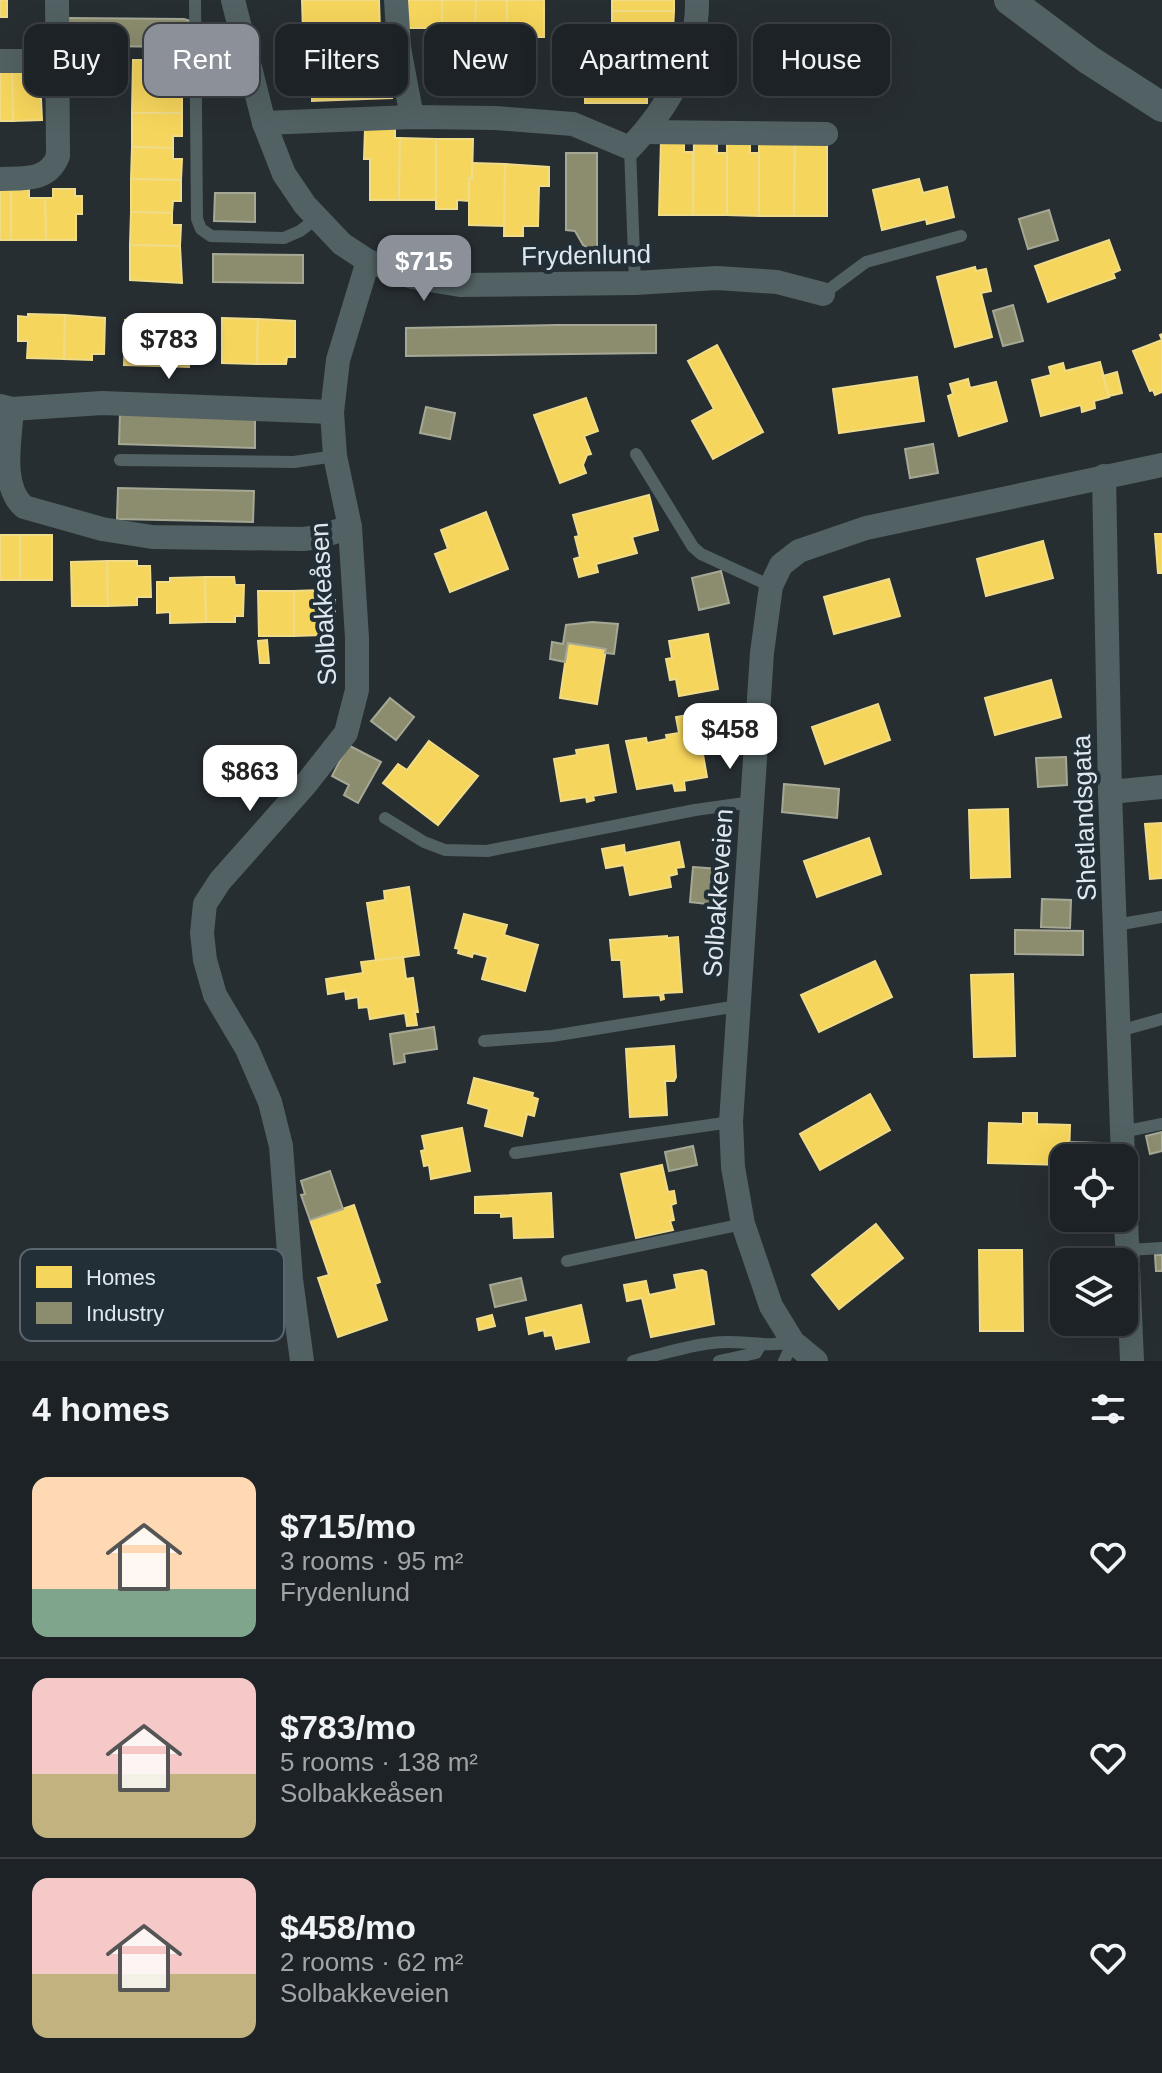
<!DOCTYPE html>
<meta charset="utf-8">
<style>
:root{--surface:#1d2226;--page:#252a2e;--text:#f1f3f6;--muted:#a0a4a7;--line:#3b3f43;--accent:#8c9099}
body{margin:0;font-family:Arial,sans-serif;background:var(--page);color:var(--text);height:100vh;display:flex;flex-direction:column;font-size:30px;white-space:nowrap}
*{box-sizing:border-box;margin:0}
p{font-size:26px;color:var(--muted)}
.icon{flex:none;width:44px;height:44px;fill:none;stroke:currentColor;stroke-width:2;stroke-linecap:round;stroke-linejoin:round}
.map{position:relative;height:1361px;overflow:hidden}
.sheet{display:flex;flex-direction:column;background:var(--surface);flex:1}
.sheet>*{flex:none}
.top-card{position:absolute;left:24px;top:24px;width:1114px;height:72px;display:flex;gap:16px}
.controls{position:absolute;left:1050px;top:1144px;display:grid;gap:16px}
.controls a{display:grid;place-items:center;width:88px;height:88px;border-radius:16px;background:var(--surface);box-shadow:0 8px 32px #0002,0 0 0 2px var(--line);font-size:40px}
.price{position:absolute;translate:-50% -68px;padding:0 18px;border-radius:16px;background:#fff;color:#222;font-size:26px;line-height:52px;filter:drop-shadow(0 2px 4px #0008)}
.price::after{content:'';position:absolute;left:50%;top:48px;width:24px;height:18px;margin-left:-12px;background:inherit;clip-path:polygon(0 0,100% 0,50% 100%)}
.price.on{background:var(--accent);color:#fff}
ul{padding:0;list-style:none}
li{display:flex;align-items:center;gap:24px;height:200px;padding:0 32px}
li+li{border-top:2px solid var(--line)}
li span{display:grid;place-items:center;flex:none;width:224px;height:160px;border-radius:16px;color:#555}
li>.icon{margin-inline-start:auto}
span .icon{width:96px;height:96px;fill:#fffc;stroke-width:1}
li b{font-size:34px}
h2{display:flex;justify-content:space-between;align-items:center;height:96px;padding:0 32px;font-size:34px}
.tag{padding:0 28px;border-radius:16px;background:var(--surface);box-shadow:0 8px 32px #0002,0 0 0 2px var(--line);font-size:28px;line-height:72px}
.tag.on{background:var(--accent);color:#fff}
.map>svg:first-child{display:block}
.homes{fill:#f6d55c;stroke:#efdb88;stroke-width:2}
.industry{fill:#8c8c6e;stroke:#a5a894;stroke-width:2}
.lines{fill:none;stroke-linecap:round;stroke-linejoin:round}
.service{stroke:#526163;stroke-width:12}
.minor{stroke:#526163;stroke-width:24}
.tertiary{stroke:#526163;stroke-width:30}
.labels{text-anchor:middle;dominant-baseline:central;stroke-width:8;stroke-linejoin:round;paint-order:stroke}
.street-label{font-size:26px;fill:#e0e8ed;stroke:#222f37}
.key{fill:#222f37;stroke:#5b666e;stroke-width:2}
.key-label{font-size:22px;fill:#e0e8ed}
</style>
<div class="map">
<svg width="1162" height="1361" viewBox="0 0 1162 1361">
<rect width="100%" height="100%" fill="#272e32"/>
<!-- homes -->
<g class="homes">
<rect x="0" y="0" width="7" height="17"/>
<polygon points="302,0 379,0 380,31 311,31 311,33 303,33"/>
<rect x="408" y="0" width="34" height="28"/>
<rect x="442" y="0" width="34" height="28"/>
<polygon points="476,0 507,0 507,37 475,37"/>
<rect x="507" y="0" width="37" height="37"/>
<rect x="612" y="0" width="62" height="11"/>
<polygon points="612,11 674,11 672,49 658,49 658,37 639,37 639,33 612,33"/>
<polygon points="387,30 385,62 312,64 311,31"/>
<polygon points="585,33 639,33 639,37 647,37 647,69 585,68"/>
<polygon points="133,60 174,60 174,94 182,94 182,113 132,113"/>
<polygon points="385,62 385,85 391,84 392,98 312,101 312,64"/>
<polygon points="585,68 647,69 647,103 585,103"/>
<polygon points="12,71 28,71 28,79 40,78 42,120 13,121"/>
<polygon points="12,71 13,121 0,121 0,72"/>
<polygon points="132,113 182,113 182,136 173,136 173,148 132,147"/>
<polygon points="365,129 395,129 395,138 400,138 399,200 370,200 370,159 364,159"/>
<polygon points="400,138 436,139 436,200 399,200"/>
<polygon points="436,139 473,139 472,179 469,178 469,201 457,200 457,209 436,209"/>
<polygon points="661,140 684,140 684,152 693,152 693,215 659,215"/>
<polygon points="694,140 717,140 717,153 727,153 727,215 693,215"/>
<polygon points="727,140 750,141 750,153 760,153 759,216 727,215"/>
<polygon points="759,141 795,141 794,216 759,216"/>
<polygon points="795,141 827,141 827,216 794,216"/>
<polygon points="132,147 173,148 173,159 182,159 181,180 131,179"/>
<polygon points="472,163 505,164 504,226 469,225 469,178 472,179"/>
<polygon points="505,164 549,167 549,186 539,186 538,226 523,226 523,236 504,236"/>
<polygon points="131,179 181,180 181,201 173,201 172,213 131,212"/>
<polygon points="919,179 923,193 947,187 954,217 927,224 926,219 882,230 873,190"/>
<polygon points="53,189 75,189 75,196 82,196 82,214 76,214 76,240 46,240 45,198 53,198"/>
<rect x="0" y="190" width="11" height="50"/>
<polygon points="11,190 29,190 29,198 45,198 46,240 11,240"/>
<polygon points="131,212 172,213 172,225 181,225 180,246 130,245"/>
<polygon points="1109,240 1120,270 1113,273 1115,278 1048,302 1035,266"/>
<polygon points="130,245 180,246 182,283 130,280"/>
<polygon points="975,267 976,271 986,269 991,291 981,293 992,337 955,347 937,277"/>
<polygon points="28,314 65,315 64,359 27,358 28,341 18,341 18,316 28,317"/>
<polygon points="65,315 105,318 104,354 92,354 92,360 64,359"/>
<polygon points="222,318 258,319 257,364 222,363"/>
<polygon points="258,319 295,321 295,357 287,357 286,364 257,364"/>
<polygon points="125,320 159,321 158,366 124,365"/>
<polygon points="159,321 190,322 190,325 204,326 203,352 189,351 189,367 158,366"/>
<polygon points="1162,334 1162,392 1155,395 1153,390 1150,391 1133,351 1162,340 1160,335"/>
<polygon points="717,345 763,432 713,459 692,421 714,409 688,361"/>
<polygon points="1100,362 1109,397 1094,401 1095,408 1082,412 1081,405 1041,416 1032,380 1051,375 1049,367 1063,363 1065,371"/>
<polygon points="1117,372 1122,393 1109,396 1103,376"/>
<polygon points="917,377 924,421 839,433 833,389"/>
<polygon points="968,379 970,388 996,382 1007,421 959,436 948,396 953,394 950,384"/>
<polygon points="586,398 598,431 584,436 591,454 587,455 583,465 586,473 560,483 534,415"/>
<polygon points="649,495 658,530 632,537 637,553 596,564 598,572 579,577 574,559 580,557 575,537 579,536 573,515"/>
<polygon points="486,512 508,569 450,592 435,554 448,549 441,530"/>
<polygon points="1155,534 1162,534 1162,573 1158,573"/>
<rect x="0" y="535" width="20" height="45"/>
<rect x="20" y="535" width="32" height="45"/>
<polygon points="1043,541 1053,578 986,596 977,559"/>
<polygon points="107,561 108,606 72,606 71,562"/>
<polygon points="107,561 137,561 137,566 150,566 151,597 137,597 137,605 108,606"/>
<polygon points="205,577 206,622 170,623 170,612 157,613 157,582 170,582 170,578"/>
<polygon points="205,577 234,577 235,585 244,585 243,616 235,616 235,622 206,622"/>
<polygon points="889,579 900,616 834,634 824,597"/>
<polygon points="323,590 323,600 335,600 335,623 323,624 323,635 294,636 294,591"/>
<polygon points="258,591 294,591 294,636 259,636"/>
<polygon points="708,634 718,689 679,696 676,679 670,680 666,659 672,658 669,641"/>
<polygon points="267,640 269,663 260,663 258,641"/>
<polygon points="568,643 606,649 597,704 560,698"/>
<polygon points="1051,680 1061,717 995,735 985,698"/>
<polygon points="878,704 890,740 825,764 812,727"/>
<polygon points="705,712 708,730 699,732 707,777 684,781 685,790 675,791 673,783 637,789 626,741 646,738 647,743 667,739 666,735 679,733 676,717"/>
<polygon points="429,741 478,776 438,825 383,783 398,764 407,770"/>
<polygon points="608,745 616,792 593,796 594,800 587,802 586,797 561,801 554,759 577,755 576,750"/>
<polygon points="1008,809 1010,877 971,878 969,810"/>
<polygon points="1162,823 1162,878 1150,879 1145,824"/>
<polygon points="869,838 881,874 817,897 804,861"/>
<polygon points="679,842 684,867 676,868 677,874 669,876 671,887 630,895 624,865 606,868 602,849 624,845 625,853"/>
<polygon points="409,887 419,955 376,961 367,903 385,900 384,891"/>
<polygon points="464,914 507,925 504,935 538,945 525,991 482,979 488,957 473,953 472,957 458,953 459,949 455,948"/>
<polygon points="667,936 667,938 678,937 682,992 663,993 664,999 661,1000 660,995 624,997 621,960 612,960 610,940"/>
<polygon points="403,957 406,979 413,978 418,1012 415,1012 417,1025 407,1026 405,1013 370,1019 368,1007 359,1008 358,997 346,999 345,991 328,994 326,979 363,973 361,962"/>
<polygon points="875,961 892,997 819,1032 801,995"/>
<polygon points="1013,974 1015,1056 974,1057 971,975"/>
<polygon points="674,1046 676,1077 674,1081 665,1081 667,1115 630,1117 626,1049"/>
<polygon points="474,1078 533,1093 532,1097 538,1099 534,1116 527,1114 522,1136 485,1126 489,1109 468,1103"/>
<polygon points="870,1094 890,1130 820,1170 800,1134"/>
<polygon points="1023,1113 1037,1113 1037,1124 1070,1125 1069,1158 1064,1158 1064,1165 988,1163 989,1123 1023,1124"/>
<polygon points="462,1128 470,1171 431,1179 429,1165 424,1166 421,1151 425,1150 422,1136"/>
<polygon points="662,1165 668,1192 674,1191 676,1203 671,1205 674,1220 670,1221 673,1230 636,1238 621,1174"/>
<polygon points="551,1193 553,1237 514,1238 513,1216 501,1217 501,1213 475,1213 475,1197"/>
<polygon points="354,1205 380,1282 375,1284 387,1320 338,1337 318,1278 329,1275 310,1220"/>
<polygon points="876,1224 903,1258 839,1309 812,1275"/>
<polygon points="979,1250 1022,1250 1023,1331 980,1331"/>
<polygon points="702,1270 706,1272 714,1324 651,1337 642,1298 627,1301 624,1285 646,1281 649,1295 677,1289 674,1275"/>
<polygon points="581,1305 589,1342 556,1349 553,1337 552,1335 545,1336 544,1330 529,1334 526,1318"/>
<polygon points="492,1315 495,1326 479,1330 477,1319"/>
</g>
<!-- industry -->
<g class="industry">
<polygon points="68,18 184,19 191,21 191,40 183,40 183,47 96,46 95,54 74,53 74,45 67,45"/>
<polygon points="566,153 597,153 597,253 583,245 575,231 566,230"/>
<polygon points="215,193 255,193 255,222 214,221"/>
<polygon points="1049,210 1058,240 1028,249 1019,219"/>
<polygon points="213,254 303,255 303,283 213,282"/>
<polygon points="1013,305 1023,341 1003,346 993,311"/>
<polygon points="557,325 656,325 656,353 406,356 406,328"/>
<polygon points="426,407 455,413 450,439 420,433"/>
<polygon points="120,414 255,417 255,448 119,444"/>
<polygon points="933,444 938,473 910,478 905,449"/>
<polygon points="118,488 254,491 253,522 117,519"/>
<polygon points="721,571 729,603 699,610 692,578"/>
<polygon points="592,622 618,624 614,654 605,653 606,649 568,643 565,662 550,659 552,642 563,644 566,625"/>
<polygon points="390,698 414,717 396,740 371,721"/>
<polygon points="348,745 381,762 358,803 344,795 349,785 332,776"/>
<polygon points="1066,757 1067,785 1038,787 1036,758"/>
<polygon points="784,784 839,789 837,818 782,812"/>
<polygon points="693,867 720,869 716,905 690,902"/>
<polygon points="1042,899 1071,900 1070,928 1041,927"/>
<polygon points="1015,930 1083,931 1083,955 1015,954"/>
<polygon points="434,1027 437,1049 404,1054 405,1062 394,1064 390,1034"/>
<polygon points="1162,1132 1162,1151 1150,1154 1146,1136"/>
<polygon points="1070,1142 1099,1143 1098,1158 1069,1158"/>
<polygon points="693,1146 697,1165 669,1171 665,1152"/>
<polygon points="330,1171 343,1209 310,1220 301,1195 305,1194 301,1181"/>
<polygon points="1155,1255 1162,1255 1162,1271 1156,1271"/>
<polygon points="521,1278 526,1300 495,1307 490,1285"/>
</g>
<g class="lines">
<!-- service -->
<g class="service">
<polyline points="195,0 197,219 201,229 211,236 284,238 300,231 317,218"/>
<polyline points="630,148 635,283"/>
<polyline points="823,294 866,262 961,236"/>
<polyline points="636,454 693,547 701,554 771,586"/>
<polyline points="120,460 294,462 335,456"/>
<polyline points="385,818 424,842 445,850 487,851 695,810 752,802"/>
<polyline points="1116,925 1162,917"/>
<polyline points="1119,1031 1162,1019"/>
<polyline points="484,1041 552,1036 738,1006"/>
<polyline points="1122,1132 1162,1124"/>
<polyline points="515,1153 731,1122"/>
<polyline points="1127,1250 1162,1248"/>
<polyline points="567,1261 743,1224"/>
<path d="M633,1361C659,1355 686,1346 712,1343C741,1339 762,1348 793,1342"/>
<polyline points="719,1361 756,1353 760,1346"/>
<polyline points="784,1361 793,1342"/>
</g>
<!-- minor -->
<g class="minor">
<polyline points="233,0 264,123 284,174 305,205 342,244 368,261 412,277 460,285 635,283 717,278 777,282 823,294"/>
<polyline points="396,0 399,48 412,117"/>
<polyline points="0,61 58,61"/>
<path d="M264,123L412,117L495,118L573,124L630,148C668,108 698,57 697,0"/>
<polyline points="645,132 826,134"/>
<path d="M0,179C23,178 48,182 58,156L57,0"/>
<polyline points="0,406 12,409 102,403 332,412"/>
<path d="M12,409C10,440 0,486 24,507L102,529L152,537L303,539L319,537L350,527"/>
<polyline points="1104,476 1110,792 1123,1158"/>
<polyline points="1110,792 1162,787"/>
<polyline points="1124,1172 1132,1361"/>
<polyline points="302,1361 291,1279 281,1146 270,1102 247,1049 215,995 205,960 202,933 205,904 220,881 305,785 346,733 357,690 357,638 350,527 335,456 332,412 338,360 368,261"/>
<polyline points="816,1361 793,1342 771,1306 743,1224 733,1167 731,1122 762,653 771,586 781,565 799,551 866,528 1162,465"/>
</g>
<!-- tertiary -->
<polyline class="tertiary" points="1009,0 1089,60 1162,107"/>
</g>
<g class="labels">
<!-- street labels -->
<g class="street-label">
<text transform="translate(586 255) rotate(-1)">Frydenlund</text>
<text transform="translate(323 604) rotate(-93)">Solbakkeåsen</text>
<text transform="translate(1084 818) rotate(-92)">Shetlandsgata</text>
<text transform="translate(718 893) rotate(-86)">Solbakkeveien</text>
</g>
</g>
<!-- legend -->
<rect x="20" y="1249" width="264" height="92" rx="12" class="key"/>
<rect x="36" y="1266" width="36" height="22" fill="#f6d55c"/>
<rect x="36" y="1302" width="36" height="22" fill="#8c8c6e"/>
<g class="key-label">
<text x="86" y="1285">Homes</text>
<text x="86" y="1321">Industry</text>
</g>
</svg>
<div class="controls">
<a><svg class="icon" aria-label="locate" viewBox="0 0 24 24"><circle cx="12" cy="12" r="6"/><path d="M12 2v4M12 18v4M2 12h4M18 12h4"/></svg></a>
<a><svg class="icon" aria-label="layers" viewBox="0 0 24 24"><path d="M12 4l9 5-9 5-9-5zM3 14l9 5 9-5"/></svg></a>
</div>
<b class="price on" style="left:424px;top:303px">$715</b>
<b class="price" style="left:169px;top:381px">$783</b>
<b class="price" style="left:730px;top:771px">$458</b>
<b class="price" style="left:250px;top:813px">$863</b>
<div class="top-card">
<a class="tag">Buy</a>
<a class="tag on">Rent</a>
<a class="tag">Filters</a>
<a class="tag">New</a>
<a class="tag">Apartment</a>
<a class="tag">House</a>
</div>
</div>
<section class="sheet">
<h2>4 homes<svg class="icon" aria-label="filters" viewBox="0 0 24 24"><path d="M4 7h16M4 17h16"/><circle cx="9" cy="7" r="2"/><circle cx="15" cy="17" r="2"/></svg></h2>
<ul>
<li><span style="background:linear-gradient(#ffd9b3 70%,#7fa58c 0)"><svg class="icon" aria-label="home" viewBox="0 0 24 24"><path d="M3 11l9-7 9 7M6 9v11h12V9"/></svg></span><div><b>$715/mo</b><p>3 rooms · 95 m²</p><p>Frydenlund</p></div><svg class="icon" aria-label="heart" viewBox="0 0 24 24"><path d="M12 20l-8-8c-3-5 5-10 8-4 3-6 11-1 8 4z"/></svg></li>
<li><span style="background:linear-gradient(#f6c9c9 60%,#c2b280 0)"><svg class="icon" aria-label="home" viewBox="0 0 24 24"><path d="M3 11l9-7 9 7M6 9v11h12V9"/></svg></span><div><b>$783/mo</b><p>5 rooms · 138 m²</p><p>Solbakkeåsen</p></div><svg class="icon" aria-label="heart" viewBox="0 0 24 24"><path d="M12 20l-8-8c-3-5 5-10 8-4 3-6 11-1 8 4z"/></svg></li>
<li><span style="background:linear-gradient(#f6c9c9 60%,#c2b280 0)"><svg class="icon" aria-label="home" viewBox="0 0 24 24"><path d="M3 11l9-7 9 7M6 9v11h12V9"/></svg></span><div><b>$458/mo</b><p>2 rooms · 62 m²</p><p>Solbakkeveien</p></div><svg class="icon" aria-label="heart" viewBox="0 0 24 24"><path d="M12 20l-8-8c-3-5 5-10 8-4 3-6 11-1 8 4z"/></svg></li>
</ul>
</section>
